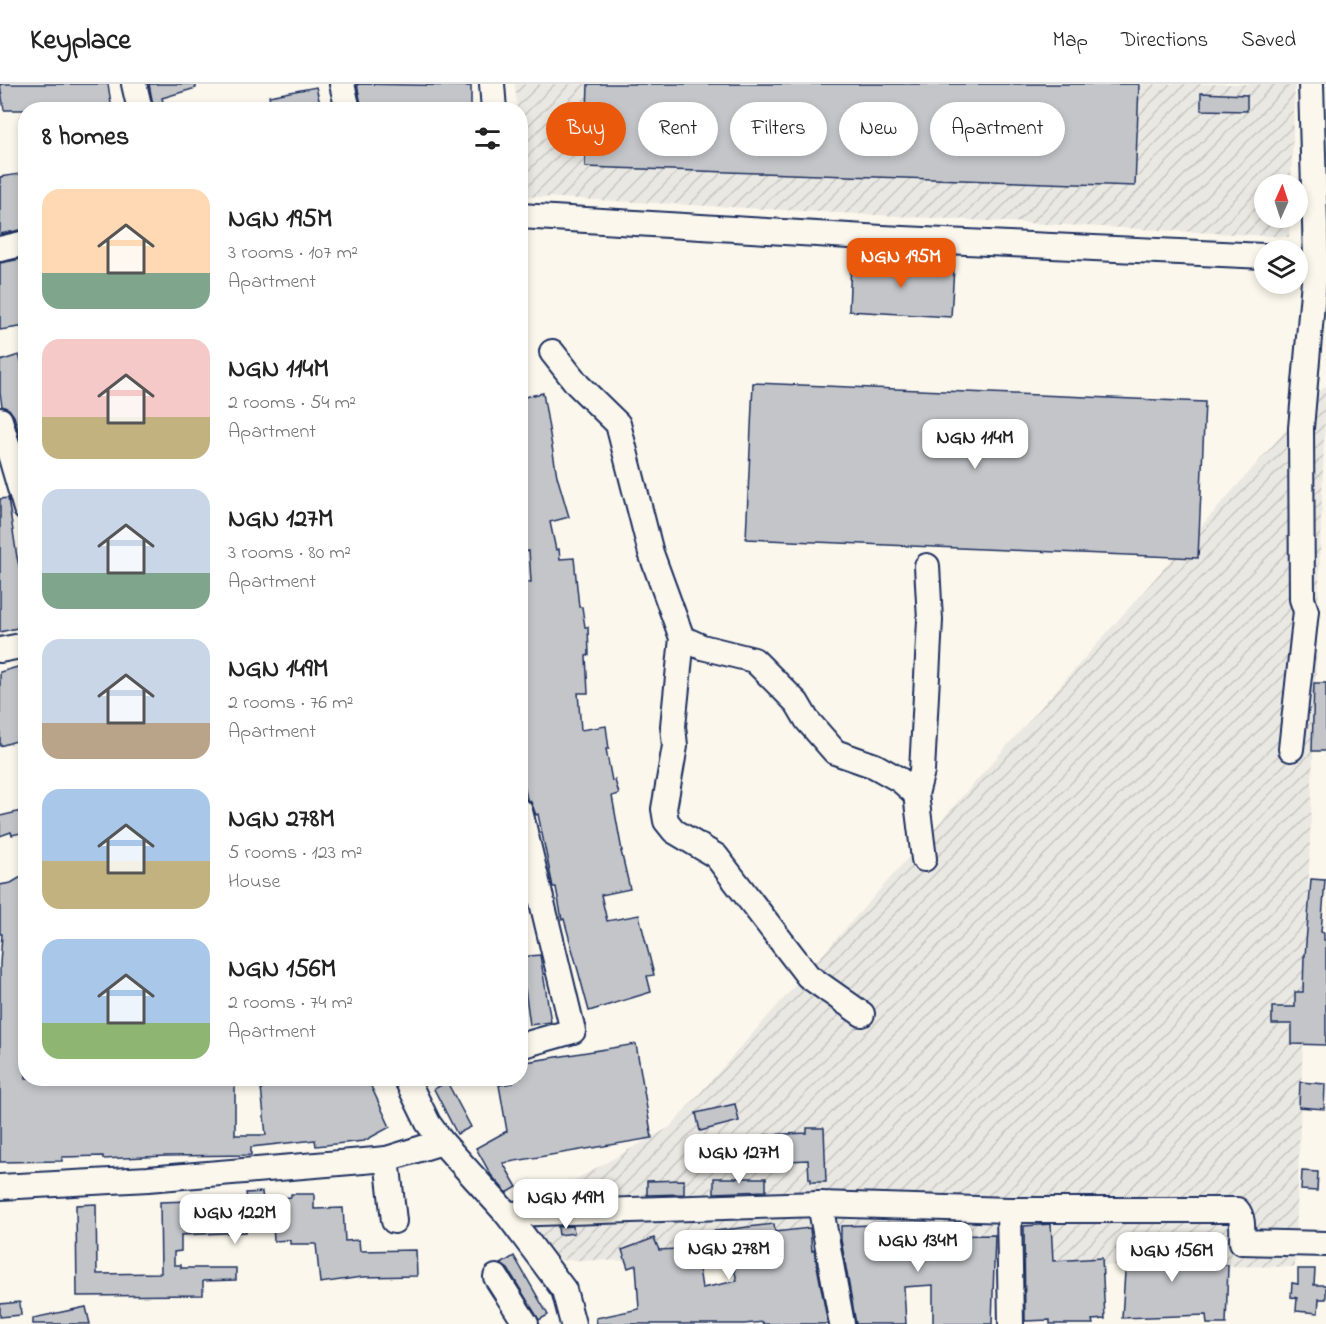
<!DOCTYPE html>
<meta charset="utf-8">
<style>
:root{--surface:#fff;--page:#f2f2f2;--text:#222;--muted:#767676;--line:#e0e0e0;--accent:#ea580c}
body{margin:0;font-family:"Indie Flower",sans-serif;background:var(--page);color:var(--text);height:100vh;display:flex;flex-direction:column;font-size:22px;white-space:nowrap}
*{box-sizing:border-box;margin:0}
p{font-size:20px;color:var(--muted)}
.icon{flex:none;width:33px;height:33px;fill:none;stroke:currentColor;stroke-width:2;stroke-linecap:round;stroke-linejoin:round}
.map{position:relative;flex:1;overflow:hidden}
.panel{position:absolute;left:18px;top:18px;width:510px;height:984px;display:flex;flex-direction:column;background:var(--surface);border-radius:24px;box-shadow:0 3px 9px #0003}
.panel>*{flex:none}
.hud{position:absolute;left:546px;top:18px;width:570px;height:54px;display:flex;gap:12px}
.needle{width:39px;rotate:3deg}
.controls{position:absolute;left:1254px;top:90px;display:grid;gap:12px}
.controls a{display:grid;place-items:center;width:54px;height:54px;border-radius:50%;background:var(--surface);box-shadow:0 3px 9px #0003;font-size:30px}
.price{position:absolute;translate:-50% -51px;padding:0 14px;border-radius:12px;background:#fff;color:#222;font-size:20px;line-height:39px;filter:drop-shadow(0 2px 3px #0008)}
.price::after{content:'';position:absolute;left:50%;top:36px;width:18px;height:14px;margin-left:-9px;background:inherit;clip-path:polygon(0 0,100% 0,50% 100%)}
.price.current{background:var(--accent);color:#fff}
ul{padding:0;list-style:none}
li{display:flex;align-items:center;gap:18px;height:150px;padding:0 24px}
li span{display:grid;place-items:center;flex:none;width:168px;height:120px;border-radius:18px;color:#555}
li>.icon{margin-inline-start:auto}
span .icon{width:72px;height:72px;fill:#fffc;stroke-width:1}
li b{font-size:26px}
h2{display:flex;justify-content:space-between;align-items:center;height:72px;padding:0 24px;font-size:26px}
.chip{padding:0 21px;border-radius:27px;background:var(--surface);box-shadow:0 3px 9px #0003;font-size:21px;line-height:54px}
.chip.current{background:var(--accent);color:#fff}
header{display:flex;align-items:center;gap:36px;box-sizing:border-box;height:84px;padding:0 30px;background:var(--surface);border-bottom:2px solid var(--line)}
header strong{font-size:28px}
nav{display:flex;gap:33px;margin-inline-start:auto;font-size:21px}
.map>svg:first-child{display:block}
.industrial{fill:url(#industrial-furrows)}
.building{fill:#c3c5c9;stroke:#1b2f5e;stroke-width:1.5}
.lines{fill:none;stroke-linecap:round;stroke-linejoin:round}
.minor-casing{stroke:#1b2f5e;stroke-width:28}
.minor{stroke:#fbf7ec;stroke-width:24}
</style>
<header>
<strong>Keyplace</strong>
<nav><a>Map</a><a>Directions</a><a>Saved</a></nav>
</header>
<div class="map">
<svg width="1326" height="1240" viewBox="0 0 1326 1240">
<defs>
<pattern id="industrial-furrows" width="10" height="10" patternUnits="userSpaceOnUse" patternTransform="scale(1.5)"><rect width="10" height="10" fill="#eae8e2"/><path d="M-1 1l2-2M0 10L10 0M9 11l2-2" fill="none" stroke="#c8c7c4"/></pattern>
</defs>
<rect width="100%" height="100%" fill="#fbf7ec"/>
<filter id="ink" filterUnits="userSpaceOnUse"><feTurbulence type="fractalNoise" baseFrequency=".0167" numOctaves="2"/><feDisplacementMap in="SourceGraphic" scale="12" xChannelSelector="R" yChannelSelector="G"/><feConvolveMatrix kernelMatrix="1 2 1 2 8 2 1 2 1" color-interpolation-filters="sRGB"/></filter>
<g filter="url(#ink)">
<!-- industrial -->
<g class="industrial">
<polygon points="515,0 1295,0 1291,100 1264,100 1264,134 1290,134 1289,153 521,112 520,26 517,25"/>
<polygon points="1326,301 1295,1183 548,1176 526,1123 670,1043"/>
</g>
<!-- building -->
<g class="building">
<polygon points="0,0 108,0 112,26 4,26"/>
<polygon points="149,0 196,0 196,4 162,14 165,26 154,26"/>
<polygon points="357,0 471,2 471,26 362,26"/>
<polygon points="588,0 1139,0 1135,102 585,83"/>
<polygon points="316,3 320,20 294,26 272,26 269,12"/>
<polygon points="1201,9 1247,11 1247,27 1201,26"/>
<polygon points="26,89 26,145 0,150 0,93"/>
<polygon points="26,174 26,242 0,246 0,179"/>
<polygon points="851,177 954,183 951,233 849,227"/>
<polygon points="19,271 26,291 26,372 14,332 9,325 2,322 0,309 0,277"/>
<polygon points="753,299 1205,318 1198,474 746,455"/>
<polygon points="543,309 557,392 569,433 550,438 556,466 559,465 560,475 574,474 579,523 582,523 585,543 588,543 589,571 586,572 588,609 578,609 581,646 606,642 609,665 606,665 612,697 615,696 619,710 612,712 622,767 621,767 630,805 601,811 607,837 639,831 654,891 647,892 651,908 589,927 564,835 562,836 556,803 553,803 538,730 536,731 531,718 527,715 520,683 520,498 531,498 529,467 520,469 520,314"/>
<polygon points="8,414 17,473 26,509 26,542 0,548 0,415"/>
<polygon points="21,582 26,599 26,654 0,662 0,588"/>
<polygon points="1314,599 1326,599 1326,667 1312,667"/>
<polygon points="26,726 26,748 12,751 11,748 0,752 0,732"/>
<polygon points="26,790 26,994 235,994 235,1051 266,1051 260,994 362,994 364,1000 369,998 390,1043 364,1057 316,1062 315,1056 251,1063 251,1071 166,1072 103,1075 103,1072 62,1073 62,1077 0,1078 0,880 2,850 0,850 0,801 11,799"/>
<polygon points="1311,795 1325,796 1321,848 1324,849 1324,856 1326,856 1326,961 1292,960 1292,940 1272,940 1272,923 1295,923 1295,908 1303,908 1304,872 1305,872"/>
<polygon points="540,871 551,938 530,941 525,905 522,906 520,873"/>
<polygon points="636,960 652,1054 503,1079 517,1103 507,1109 491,1091 476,1064 507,1047 499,1001 513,999 512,994 520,994 520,979"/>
<polygon points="447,998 471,1043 457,1050 434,1005"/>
<polygon points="1300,998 1325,1000 1324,1025 1299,1023"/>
<polygon points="735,1020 739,1037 700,1047 696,1029"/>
<polygon points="807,1044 824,1044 826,1098 811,1098 811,1095 809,1095 808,1076 767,1078 765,1051 807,1049"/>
<polygon points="1302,1087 1318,1088 1317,1107 1301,1106"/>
<polygon points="714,1094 766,1094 766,1107 714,1109"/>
<polygon points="684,1096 684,1110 647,1111 647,1097"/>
<polygon points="262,1108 263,1116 291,1113 291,1110 314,1110 314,1125 343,1124 345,1157 359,1156 360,1167 416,1166 417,1192 362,1193 320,1199 316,1160 290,1160 290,1156 274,1157 273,1140 246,1143 246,1148 181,1151 181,1167 174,1168 174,1181 181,1181 181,1184 236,1184 236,1196 203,1197 203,1211 77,1212 76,1121 96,1120 97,1190 161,1189 160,1118 247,1115 246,1109"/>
<polygon points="875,1139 928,1139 928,1152 995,1151 992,1240 933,1240 933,1201 904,1203 906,1240 856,1240 841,1156 841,1142 875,1141"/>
<polygon points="774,1140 775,1148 810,1144 812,1167 814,1166 828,1240 763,1240 763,1238 744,1240 597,1240 596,1234 639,1225 636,1181 628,1184 622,1166 654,1154 659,1166 696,1164 702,1204 737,1197 730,1167 702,1170 699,1149"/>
<polygon points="1051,1140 1053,1177 1102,1174 1105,1235 1092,1236 1093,1240 1050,1240 1050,1236 1025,1237 1024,1142"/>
<polygon points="573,1142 574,1149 559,1151 558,1143"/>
<polygon points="1161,1152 1184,1153 1182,1179 1228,1181 1226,1240 1207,1240 1206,1231 1122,1234 1127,1157 1161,1159"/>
<polygon points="514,1172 548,1231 539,1236 508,1185 501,1180"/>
<polygon points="1298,1185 1315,1185 1314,1201 1326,1201 1326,1215 1319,1215 1318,1229 1296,1227 1297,1214 1291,1213 1292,1199 1298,1200"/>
<polygon points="20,1218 21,1231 0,1233 0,1220"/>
<polygon points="86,1223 90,1240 33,1240 33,1234"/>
</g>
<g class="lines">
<!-- minor casing -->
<g class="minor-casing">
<g id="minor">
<polyline points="134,0 140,26"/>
<polyline points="342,0 348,26"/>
<polyline points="492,0 494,26"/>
<polyline points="520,132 882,154 1264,172"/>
<polyline points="0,165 26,159"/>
<polyline points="552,268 578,301 618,340 651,469 682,554 673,642 675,662 664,725 666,737 674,747 716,772 808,892 862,930"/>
<polyline points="0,336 26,425"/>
<polyline points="682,554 702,563 754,576 797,619 807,636 835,668 875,682 900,696 916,710 922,687 930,536 927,482"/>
<polyline points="0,566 26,561"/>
<polyline points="1291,665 1306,527 1302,515 1301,344 1316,174 1311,0"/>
<polyline points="916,710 924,775"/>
<polyline points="520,727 573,947 520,962"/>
<polyline points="406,994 428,1039 442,1058 507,1130 564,1206 573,1240"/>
<polyline points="387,1075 394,1137"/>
<polyline points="0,1103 148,1095 387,1075 442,1058"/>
<polyline points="820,1120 842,1240"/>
<polyline points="1009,1126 1011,1240"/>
<path d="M507,1130L820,1120L1009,1126H1237C1244,1134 1242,1147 1242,1158L1326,1160"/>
<polyline points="496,1193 526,1240"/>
</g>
</g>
<!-- minor -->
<use href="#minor" class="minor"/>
</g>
</g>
</svg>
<div class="controls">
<a><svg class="needle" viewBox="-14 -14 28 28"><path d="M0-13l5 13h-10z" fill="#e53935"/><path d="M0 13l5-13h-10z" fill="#767676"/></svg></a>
<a><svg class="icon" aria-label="layers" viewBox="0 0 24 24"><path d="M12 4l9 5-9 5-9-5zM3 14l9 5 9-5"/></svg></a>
</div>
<b class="price current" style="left:901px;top:205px">NGN 195M</b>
<b class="price" style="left:975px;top:386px">NGN 114M</b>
<b class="price" style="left:739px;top:1101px">NGN 127M</b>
<b class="price" style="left:566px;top:1146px">NGN 149M</b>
<b class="price" style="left:235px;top:1161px">NGN 122M</b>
<b class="price" style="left:918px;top:1189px">NGN 134M</b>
<b class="price" style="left:729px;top:1197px">NGN 278M</b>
<b class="price" style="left:1172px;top:1199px">NGN 156M</b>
<div class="hud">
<a class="chip current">Buy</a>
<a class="chip">Rent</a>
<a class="chip">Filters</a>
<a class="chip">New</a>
<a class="chip">Apartment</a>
</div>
<section class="panel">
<h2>8 homes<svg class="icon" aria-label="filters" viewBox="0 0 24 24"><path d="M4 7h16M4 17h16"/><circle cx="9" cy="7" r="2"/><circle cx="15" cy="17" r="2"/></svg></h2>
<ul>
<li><span style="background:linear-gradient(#ffd9b3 70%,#7fa58c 0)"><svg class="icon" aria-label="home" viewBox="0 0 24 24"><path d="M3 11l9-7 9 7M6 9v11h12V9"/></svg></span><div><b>NGN 195M</b><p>3 rooms · 107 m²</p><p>Apartment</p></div></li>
<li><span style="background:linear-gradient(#f6c9c9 65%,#c2b280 0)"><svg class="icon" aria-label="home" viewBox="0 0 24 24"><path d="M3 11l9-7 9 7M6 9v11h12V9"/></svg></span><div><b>NGN 114M</b><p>2 rooms · 54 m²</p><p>Apartment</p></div></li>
<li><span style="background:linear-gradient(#c9d6e8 70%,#7fa58c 0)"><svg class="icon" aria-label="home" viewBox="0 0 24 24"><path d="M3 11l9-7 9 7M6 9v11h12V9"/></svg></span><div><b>NGN 127M</b><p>3 rooms · 80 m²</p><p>Apartment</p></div></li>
<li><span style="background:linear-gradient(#c9d6e8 70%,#b9a48a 0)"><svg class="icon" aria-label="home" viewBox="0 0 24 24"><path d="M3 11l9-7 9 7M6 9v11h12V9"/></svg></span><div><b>NGN 149M</b><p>2 rooms · 76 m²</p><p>Apartment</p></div></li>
<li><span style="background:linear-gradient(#a9c7e8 60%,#c2b280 0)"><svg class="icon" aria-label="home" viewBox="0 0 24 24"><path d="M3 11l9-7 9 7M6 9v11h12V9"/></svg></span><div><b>NGN 278M</b><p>5 rooms · 123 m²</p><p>House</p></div></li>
<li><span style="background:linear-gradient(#a9c7e8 70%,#8fb573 0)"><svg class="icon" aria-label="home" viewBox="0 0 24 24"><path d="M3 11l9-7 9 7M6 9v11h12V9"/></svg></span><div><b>NGN 156M</b><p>2 rooms · 74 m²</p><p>Apartment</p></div></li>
</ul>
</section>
</div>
